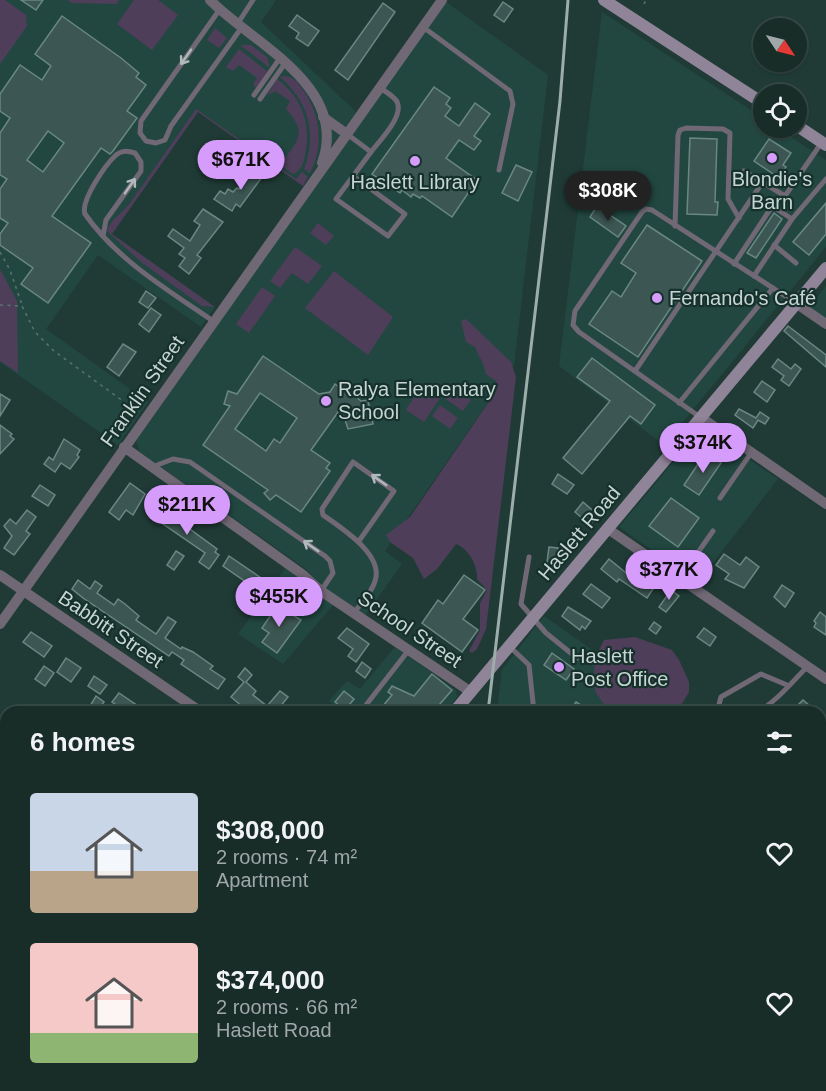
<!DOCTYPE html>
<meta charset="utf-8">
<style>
:root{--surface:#182c28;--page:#253834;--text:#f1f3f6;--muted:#9fa7a8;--line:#364845;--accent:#d59cfb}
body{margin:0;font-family:Arial,sans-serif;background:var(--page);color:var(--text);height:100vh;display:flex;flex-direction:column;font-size:22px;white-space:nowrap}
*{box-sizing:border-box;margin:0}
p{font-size:20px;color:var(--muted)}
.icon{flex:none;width:33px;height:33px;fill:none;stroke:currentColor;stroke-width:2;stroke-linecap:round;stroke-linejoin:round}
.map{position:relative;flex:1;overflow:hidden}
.side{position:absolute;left:0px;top:706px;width:826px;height:386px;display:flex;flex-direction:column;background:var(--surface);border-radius:18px 18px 0 0;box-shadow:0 2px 4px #0004,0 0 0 2px var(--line)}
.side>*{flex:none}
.needle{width:39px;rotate:125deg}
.tools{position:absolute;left:753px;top:18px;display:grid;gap:12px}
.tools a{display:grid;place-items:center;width:54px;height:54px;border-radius:50%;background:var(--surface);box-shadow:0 2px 4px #0004,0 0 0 2px var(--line);font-size:30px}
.price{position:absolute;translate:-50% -51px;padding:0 14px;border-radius:21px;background:var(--accent);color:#111;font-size:20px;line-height:39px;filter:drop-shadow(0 2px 3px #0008)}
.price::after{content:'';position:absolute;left:50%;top:36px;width:18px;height:14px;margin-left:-9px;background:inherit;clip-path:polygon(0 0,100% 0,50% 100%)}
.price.selected{background:#222;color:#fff}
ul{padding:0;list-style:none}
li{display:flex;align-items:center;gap:18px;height:150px;padding:0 30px}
li span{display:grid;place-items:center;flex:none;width:168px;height:120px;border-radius:6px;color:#555}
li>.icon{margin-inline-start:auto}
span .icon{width:72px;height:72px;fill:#fffc;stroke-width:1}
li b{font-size:26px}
h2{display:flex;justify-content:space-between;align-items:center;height:72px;padding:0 30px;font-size:26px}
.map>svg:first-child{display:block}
.built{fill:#224741}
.green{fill:#4e3e5a}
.water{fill:#4a776f;stroke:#6f938d;stroke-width:1.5}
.building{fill:#3c5753;stroke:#6a8781;stroke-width:1.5;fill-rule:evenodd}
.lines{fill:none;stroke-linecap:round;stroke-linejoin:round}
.path{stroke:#5c736f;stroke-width:1.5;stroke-dasharray:3 4.5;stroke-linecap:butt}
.lane{stroke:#706875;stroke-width:5}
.street{stroke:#706875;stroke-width:10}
.secondary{stroke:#908499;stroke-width:12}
.rail{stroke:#9caeaa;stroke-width:3}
.oneway{stroke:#b0babb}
.poi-dot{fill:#d59cfb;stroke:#16312c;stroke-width:2}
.labels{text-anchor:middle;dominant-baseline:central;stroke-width:4.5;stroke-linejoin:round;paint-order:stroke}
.poi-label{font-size:20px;fill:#c6d5d2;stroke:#16312c;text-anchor:start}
.street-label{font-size:20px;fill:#c6d5d2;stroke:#16312c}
</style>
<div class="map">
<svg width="826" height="1091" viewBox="0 0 826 1091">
<rect width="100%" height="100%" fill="#203b36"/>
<!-- built -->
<g class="built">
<polygon points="0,0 276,0 261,22 356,112 303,186 198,112 112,234 215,307 201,327 98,255 46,329 148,402 118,445 0,362"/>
<polygon points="446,2 548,75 514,365 385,551 402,564 365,616 323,587 306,569 140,452 136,441"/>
<polygon points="602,12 763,118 764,128 777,128 826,160 826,247 664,445 559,366"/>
<polygon points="826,286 826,319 809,307"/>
<polygon points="702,428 778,479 698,582 619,527"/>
<polygon points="286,567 333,605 283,664 238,634"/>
<polygon points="544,616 674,707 670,712 497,712 502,670"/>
<polygon points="395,647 456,690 457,697 445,712 342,712 329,701 347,681 360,689"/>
</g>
<!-- green -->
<g class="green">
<polygon points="0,0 5,0 26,15 27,26 0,64"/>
<polygon points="67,0 119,0 117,4 72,3"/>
<polygon points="134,0 158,0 178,15 152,50 117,24"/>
<polygon points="215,28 227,38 219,48 207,40"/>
<polygon points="240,45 251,45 267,57 270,68"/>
<polygon points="239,49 268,72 256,88 253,84 257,78 239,65 233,71 226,67"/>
<path d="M285,76C294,77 298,83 303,90C321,115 324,146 310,173L304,169C318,134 308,101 280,77Z"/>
<path d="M277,79C302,97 312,126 305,155C304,163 301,171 293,174L280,165C297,141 309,134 286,109L290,101L275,91L267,96Z"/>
<path d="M196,109L296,179L302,172L308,177L303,186L198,112L112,234L215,307L202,306L141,262L107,231C109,221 123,212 130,203C152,172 174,140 196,109Z"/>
<polygon points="318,223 334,236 326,245 310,233"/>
<polygon points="295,247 322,266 308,284 292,273 280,288 270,281"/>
<polygon points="0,269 17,301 18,373 0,361"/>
<polygon points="334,271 393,317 368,355 305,308"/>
<polygon points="262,287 275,296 249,333 236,324"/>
<path d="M466,319L511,362L516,377L486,629L477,649L472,653L469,651L480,630V603L487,590L477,579C478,566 469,549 456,544L437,569L424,579L413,558L390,542L386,535L410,517L497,390L496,381L486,374C484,363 479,357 475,347L466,342L461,321Z"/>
<polygon points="436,383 446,389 424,422 406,410 416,394 425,399"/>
<polygon points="452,387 471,400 463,411 444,398"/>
<polygon points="440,405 458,418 450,429 432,416"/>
<polygon points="635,637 672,650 679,660 689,682 689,692 677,712 609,712 595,691 594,660 604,640"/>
<polygon points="826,725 826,753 821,765 821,732"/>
<polygon points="821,835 826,839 826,868 821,870"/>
<polygon points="826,902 826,974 821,975 821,904"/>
<polygon points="287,1086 433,1086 433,1091 294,1091"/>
<polygon points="494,1086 620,1086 613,1091 494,1091"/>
</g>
<!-- water -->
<polygon class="water" points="826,974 826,1091 613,1091 620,1086 820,1086 820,975"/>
<!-- building -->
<g class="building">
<polygon points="21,0 43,0 36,10"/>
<polygon points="503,2 513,9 504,22 494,15"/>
<polygon points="383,3 395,12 348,80 335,70"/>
<polygon points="297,15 319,31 308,46 296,38 299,33 289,26"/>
<path d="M62,16L121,58L139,73L136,77L146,85L127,111L137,118L113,151L110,154L101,148L52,216L91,243L48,303L21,284L33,268L0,245V234L8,223L0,218V189L7,179L0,175V133L10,118L0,111V94L20,65L42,80L51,66L35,54ZM48,131L64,143L43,172L27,160Z"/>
<polygon points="434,87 450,98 446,104 451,108 445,116 459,126 475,103 490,114 474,136 481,141 474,150 459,140 446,158 477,180 452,217 422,196 420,198 413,194 411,197 402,190 400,193 372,174"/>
<polygon points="690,138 717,139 715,202 718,202 717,215 687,214"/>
<polygon points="769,139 791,153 783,165 786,167 779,178 754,161"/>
<polygon points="240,143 252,152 245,161 234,153"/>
<polygon points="516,165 532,172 518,201 502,193"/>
<polygon points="254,166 265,173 240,207 236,204 232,211 214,199 220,191 225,194 228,189 233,192 237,188 239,189"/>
<polygon points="826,203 826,234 809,255 793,242"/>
<polygon points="597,206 626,226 618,237 590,217"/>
<polygon points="203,209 223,222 197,255 201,258 189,274 179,266 185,258 179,254 184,248 168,236 173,229 190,241 200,225 194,221"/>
<polygon points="774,213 782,219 756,258 747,253"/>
<polygon points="647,225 702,261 638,357 589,324 612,291 621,297 636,273 621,263"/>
<polygon points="146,291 156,298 148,308 139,302"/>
<polygon points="151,308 161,315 149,332 139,324"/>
<polygon points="788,326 826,355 826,367 784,331"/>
<polygon points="123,344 136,352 119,376 107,367"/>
<path d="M263,356L319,394L330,392L335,384L339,387L341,384L361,401L368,400L373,424L348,429L341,408L311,450L330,463L326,468L330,471L301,512L276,495L270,500L264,493L268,490L203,445L230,406L224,404L228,391L237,394ZM260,393L297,418L280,443L274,439L266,451L235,429Z"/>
<polygon points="592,358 655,405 641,424 630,416 582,474 563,458 610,401 577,377"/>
<polygon points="778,359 791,369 795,364 801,369 789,386 781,380 784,376 772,367"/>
<polygon points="762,381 775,390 767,402 754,392"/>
<polygon points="0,394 10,400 0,416"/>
<polygon points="739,409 756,418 760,412 769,418 765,424 758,420 753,428 735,415"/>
<polygon points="0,425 12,434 10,436 14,439 0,454"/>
<polygon points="64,439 80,450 77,455 79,457 70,469 61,463 55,472 44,464 49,457 53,460"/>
<polygon points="706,452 721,463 699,495 684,485"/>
<polygon points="558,474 574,485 567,494 552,484"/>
<polygon points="130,483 145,494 133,515 126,510 119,520 109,512"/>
<polygon points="40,485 55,495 48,506 32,496"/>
<polygon points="671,498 699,518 678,547 649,526"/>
<polygon points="583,502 598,515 590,525 575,512"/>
<polygon points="157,505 217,549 215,552 219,555 209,569 199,562 205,553 150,515"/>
<polygon points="27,510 36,517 26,531 30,534 14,555 4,548 12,536 4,526 10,519 16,524"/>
<polygon points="549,547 558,548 555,571 546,570"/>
<polygon points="176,551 184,556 174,570 167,565"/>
<polygon points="724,554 740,565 746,557 759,567 744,588 725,579 729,574 716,565"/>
<polygon points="229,556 273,586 263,600 250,591 253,587 223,566"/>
<polygon points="609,559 641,585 648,577 657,583 647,598 619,579 617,582 601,569"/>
<polygon points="464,575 485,590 463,619 478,630 462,652 422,623 438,600 443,604"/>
<polygon points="78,580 90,589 95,581 102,586 97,593 114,605 118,599 125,604 139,616 136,620 156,634 168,617 176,622 165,638 181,649 182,647 193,652 213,666 210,669 225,679 218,689 181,664 184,660 172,652 169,656 83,598 72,589"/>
<polygon points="591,584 610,598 602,608 583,594"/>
<polygon points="782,585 794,593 785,607 774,597"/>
<polygon points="671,590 679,596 666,612 659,607"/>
<polygon points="277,606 301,620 277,653 262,642 269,633 262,628"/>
<polygon points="568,607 591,621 585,629 582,626 580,630 562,616"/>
<polygon points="820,612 826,617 826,635 814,627 816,623 814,621"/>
<polygon points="654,622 661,627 656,634 649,629"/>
<polygon points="347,628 369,644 356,662 348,656 353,649 338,638"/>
<polygon points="704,628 716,637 710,646 697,637"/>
<polygon points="31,632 52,646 44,657 23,642"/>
<polygon points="552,653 574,669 566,680 544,665"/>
<polygon points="66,658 81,668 71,682 57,672"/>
<polygon points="362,662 371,669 365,678 356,671"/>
<polygon points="44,666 54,673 45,686 35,679"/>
<polygon points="245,668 252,675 246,682 256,691 253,695 267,706 280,691 288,697 276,712 249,712 231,697 244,682 238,677"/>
<polygon points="432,674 452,690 433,712 390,712 383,706 392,695 388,692 392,686 414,696"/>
<polygon points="94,676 107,685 100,694 88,686"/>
<polygon points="344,691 354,699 345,710 335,702"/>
<polygon points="119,693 147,712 127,712 112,702"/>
<polygon points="96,696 104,702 97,711 90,706"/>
<polygon points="803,700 817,712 798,712 794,709"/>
<polygon points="576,702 592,712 569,712"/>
</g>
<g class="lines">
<!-- path -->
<g class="path">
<polyline points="644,4 646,0"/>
<polyline points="0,252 10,270 22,305"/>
<polyline points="0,305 22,306 35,332 54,351 138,412"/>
</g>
<!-- lane -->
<g class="lane">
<polyline points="220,9 141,121 140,133 146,141 156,143 165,140 171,126 242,27"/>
<polyline points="238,23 253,0"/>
<polyline points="423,27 510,91 513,104 499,170"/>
<polyline points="254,95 280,58"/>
<polyline points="260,99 286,62"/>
<polyline points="347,134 371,152 336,199 388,236 405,214 353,176"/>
<path d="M371,152C379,141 408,113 395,99C391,95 385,91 380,88"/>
<polyline points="744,171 785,196 822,142"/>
<polyline points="675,226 678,135 680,130 686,128 723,129 730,133 728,199 739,218"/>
<path d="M103,236L106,220L141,171V162L135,153C128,151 122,150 116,155C106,164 80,201 85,214C117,260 168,290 213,321"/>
<polyline points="774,245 796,263"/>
<polyline points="734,264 771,208 775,208 792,219"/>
<polyline points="754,276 792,219 826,179"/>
<polyline points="635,371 762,183"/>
<polyline points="679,403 773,288"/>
<polyline points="700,417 579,332 573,325 575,311 642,212 646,209 652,210 796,303"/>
<polyline points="152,467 173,459 190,462 325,556 330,561 333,573 321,591"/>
<polyline points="720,498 751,453"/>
<polyline points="529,557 521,604 546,633 577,658"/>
<polyline points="680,578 713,531"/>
<path d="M354,613C361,603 374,590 376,577C380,552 340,527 323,515L322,509L353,462L394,491L359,541"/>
<polyline points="510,647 529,665 534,712"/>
<polyline points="365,712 366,705 408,651"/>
<polyline points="717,712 721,697 761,674 787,685"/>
<path d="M758,712C778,700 791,683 808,666"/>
</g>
<!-- street -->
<g class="street">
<path d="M210,0C252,43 350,86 322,163"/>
<polyline points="323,117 347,134"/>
<polyline points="797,304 826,324"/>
<polyline points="702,418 826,504"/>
<polyline points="124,447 302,574 321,591 471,692"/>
<polyline points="608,529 826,679"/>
<polyline points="0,575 201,712"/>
<polyline points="0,624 442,0"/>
<polyline points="0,797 6,801"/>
<polyline points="0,888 6,881"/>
<polyline points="0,968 6,973"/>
</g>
<!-- secondary -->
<g class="secondary">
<polyline points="604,0 764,104"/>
<polyline points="796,125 826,145"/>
<polyline points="454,712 826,268"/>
<polyline points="820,888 826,886"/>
<polyline points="131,1091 135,1086"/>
<polyline points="480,1091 481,1086"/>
</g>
<!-- rail -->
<g class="rail">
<polyline points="488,712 560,101 568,0"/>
<polyline points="442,1091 443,1086"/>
</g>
</g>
<!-- one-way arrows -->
<defs><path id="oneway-shaft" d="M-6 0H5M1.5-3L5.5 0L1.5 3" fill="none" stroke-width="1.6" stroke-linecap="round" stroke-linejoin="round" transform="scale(1.5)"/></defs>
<g class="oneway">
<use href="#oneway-shaft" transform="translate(186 57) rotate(125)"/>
<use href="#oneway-shaft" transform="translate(130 186) rotate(-55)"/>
<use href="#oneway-shaft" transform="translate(379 480) rotate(-145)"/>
<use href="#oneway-shaft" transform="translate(311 546) rotate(-145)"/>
</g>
<!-- markers -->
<g class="poi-dot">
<circle cx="772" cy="158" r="6"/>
<circle cx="415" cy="161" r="6"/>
<circle cx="657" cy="298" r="6"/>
<circle cx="326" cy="401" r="6"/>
<circle cx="559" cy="667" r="6"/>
</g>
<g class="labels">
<!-- poi labels -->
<g class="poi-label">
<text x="772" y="179" text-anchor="middle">Blondie's<tspan x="772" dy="23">Barn</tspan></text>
<text x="415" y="182" text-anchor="middle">Haslett Library</text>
<text x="669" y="298">Fernando's Café</text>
<text x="338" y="389">Ralya Elementary<tspan x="338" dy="23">School</tspan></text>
<text x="571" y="656">Haslett<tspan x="571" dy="23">Post Office</tspan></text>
</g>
<!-- street labels -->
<g class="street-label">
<text transform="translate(142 391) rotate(-55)">Franklin Street</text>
<text transform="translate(579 533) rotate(-50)">Haslett Road</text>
<text transform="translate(111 629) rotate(34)">Babbitt Street</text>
<text transform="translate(410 629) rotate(34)">School Street</text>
</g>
</g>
</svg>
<div class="tools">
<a><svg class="needle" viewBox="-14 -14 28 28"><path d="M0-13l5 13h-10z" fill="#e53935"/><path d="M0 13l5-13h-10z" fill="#9fa7a8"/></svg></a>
<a><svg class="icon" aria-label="locate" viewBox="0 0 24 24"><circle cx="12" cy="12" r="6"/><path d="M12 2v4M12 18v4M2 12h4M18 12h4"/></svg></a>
</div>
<b class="price" style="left:241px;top:191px">$671K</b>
<b class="price selected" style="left:608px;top:222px">$308K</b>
<b class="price" style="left:703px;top:474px">$374K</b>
<b class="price" style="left:187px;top:536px">$211K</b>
<b class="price" style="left:669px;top:601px">$377K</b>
<b class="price" style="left:279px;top:628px">$455K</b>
<section class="side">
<h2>6 homes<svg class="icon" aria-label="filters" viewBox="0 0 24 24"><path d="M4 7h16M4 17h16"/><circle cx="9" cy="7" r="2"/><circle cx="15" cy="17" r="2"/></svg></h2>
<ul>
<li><span style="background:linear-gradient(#c9d6e8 65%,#b9a48a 0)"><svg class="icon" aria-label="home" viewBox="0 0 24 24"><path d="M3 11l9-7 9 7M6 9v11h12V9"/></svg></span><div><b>$308,000</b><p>2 rooms · 74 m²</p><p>Apartment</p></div><svg class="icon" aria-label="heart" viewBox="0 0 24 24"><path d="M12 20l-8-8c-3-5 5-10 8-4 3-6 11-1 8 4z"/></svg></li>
<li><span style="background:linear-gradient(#f6c9c9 75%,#8fb573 0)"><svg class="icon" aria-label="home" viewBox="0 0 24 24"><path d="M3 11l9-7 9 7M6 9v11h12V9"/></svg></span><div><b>$374,000</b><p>2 rooms · 66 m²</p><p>Haslett Road</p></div><svg class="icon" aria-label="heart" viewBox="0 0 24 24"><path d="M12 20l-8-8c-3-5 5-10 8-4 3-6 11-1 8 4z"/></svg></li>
</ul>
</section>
</div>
